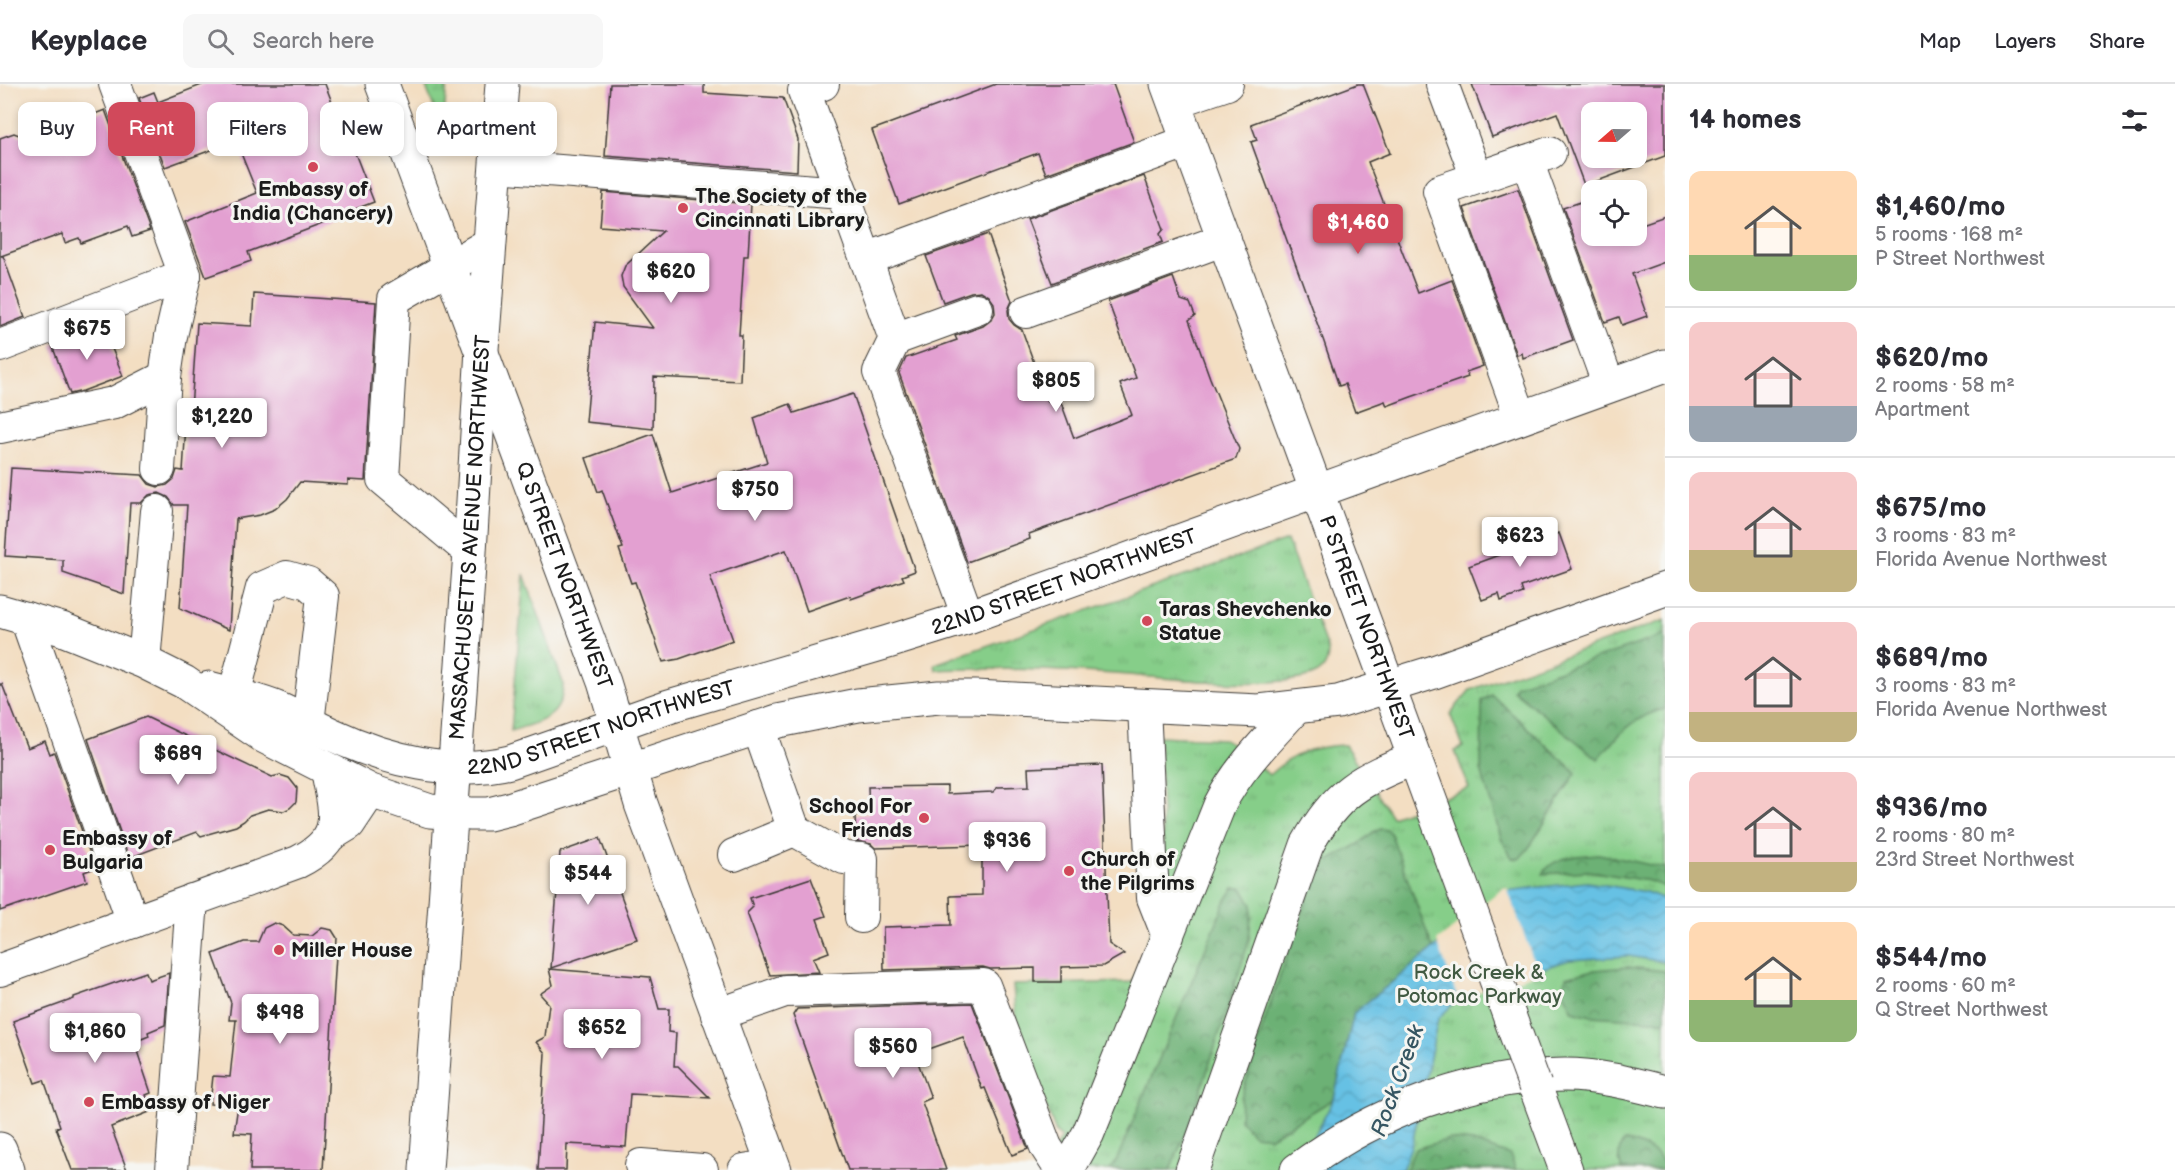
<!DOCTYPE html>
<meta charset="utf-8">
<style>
:root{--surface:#fff;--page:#f7f7f7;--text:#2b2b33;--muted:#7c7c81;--line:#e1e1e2;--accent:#d1495b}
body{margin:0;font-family:"Balsamiq Sans",sans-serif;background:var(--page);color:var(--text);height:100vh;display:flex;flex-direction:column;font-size:22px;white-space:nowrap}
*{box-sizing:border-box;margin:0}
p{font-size:20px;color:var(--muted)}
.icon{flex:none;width:33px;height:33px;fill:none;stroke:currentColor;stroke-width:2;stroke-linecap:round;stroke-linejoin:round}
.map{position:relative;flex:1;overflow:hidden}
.details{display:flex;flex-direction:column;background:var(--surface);width:510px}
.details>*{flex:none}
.banner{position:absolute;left:18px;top:18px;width:570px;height:54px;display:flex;gap:12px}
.needle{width:39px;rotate:250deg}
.tools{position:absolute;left:1581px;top:18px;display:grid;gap:12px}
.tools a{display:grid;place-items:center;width:66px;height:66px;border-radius:12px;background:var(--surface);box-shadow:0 3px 9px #0003;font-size:30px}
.price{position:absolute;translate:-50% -51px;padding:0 14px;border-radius:6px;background:#fff;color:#222;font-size:20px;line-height:39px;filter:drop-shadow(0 2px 3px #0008)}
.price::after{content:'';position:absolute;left:50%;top:36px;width:18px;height:14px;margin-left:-9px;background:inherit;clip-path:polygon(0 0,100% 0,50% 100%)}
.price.active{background:var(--accent);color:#fff}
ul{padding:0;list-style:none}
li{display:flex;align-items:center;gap:18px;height:150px;padding:0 24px}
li+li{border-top:2px solid var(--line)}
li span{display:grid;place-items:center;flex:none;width:168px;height:120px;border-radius:12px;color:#555}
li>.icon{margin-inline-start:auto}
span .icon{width:72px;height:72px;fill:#fffc;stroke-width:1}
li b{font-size:26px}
h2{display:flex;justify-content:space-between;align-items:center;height:72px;padding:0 24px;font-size:26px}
.chip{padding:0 21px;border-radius:12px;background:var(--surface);box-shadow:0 3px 9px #0003;font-size:21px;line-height:54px}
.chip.active{background:var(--accent);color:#fff}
header{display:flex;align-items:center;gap:36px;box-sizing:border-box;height:84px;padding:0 30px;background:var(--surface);border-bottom:2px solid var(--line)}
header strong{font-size:28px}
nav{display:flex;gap:33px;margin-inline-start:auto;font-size:21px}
.search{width:420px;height:54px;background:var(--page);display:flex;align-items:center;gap:15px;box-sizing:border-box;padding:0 21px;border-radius:12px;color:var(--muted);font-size:22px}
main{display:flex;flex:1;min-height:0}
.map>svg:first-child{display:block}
.grass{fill:url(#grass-tufts);stroke:#517552;stroke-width:1.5}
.forest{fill:url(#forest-crowns);stroke:#446648;stroke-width:1.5}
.water{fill:url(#water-waves);stroke:#416e80;stroke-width:1.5}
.pier{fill:#f3dec2}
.building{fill:#e3a0d1;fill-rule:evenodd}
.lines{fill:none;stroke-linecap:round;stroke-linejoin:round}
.minor-casing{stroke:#3c3935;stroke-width:34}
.major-casing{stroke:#3c3935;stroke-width:35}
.minor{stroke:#fff;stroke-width:32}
.major{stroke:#fff;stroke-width:33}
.major-bridge-casing{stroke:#3c3935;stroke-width:35;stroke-linecap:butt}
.major-bridge{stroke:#fff;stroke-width:33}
.poi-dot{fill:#d1495b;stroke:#f6f6f2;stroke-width:2}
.labels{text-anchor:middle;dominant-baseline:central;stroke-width:6;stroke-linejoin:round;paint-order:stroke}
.poi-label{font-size:21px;font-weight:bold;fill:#1c1c1c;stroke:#f6f6f2;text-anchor:start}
.street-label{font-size:21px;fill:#1c1c1c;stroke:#f6f6f2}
.park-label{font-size:21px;fill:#415a42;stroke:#f6f6f2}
.water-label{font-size:22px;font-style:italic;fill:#365662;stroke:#f6f6f2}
</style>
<header>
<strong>Keyplace</strong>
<div class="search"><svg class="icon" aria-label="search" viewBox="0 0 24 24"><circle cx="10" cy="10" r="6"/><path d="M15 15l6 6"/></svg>Search here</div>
<nav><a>Map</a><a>Layers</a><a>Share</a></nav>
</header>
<main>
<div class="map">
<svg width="1665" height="1086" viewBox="0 0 1665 1086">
<defs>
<pattern id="grass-tufts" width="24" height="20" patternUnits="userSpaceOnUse" patternTransform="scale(1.5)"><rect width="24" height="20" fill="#86ce89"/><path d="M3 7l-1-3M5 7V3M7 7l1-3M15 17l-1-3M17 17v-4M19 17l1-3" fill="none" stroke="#73b076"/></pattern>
<pattern id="forest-crowns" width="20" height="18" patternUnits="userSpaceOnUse" patternTransform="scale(1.5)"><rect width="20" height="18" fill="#6cb175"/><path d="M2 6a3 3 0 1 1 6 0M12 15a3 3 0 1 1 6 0" fill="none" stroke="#588f5f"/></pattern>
<pattern id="water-waves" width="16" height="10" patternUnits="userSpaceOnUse" patternTransform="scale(1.5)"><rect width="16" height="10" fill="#66c1e4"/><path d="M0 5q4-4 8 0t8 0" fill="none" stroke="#58a5c3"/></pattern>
</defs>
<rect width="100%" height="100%" fill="#f6f6f2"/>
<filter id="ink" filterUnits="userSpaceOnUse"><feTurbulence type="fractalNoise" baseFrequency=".0167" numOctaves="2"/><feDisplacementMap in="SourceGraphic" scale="12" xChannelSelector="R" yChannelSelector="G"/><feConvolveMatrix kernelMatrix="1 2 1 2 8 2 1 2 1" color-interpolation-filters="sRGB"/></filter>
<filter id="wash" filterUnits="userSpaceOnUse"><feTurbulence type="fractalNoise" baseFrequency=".008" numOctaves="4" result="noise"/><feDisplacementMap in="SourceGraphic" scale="24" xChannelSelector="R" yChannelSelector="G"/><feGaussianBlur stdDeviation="1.35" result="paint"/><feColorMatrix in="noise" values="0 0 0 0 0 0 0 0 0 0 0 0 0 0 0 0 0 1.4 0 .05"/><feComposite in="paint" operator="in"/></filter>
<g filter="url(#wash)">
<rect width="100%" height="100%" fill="#f3dec2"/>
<!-- grass -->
<g class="grass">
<polygon points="425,0 447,0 443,41 441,42"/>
<path d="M1287,456L1328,567C1328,577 1325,586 1316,590C1307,595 1294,596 1284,597C1228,602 1171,594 1115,590C1055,586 996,583 936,586L935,580Z"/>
<path d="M524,490L563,599C563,636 540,637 511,647Z"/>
<path d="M1665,536V1086H1044L1061,1053L1056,1049L1016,940L1013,901L1132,898L1165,810L1159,652L1224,655L1242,665L1269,691C1293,669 1313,662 1345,661L1392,733L1469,704L1455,667L1463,663L1450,630L1470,606Z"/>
</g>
<!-- forest -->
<g class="forest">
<path d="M1665,551V625C1635,631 1617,652 1598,675L1513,606L1516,601Z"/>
<polygon points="1492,611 1576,689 1528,765 1519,775 1512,774 1501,754 1481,686 1482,616"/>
<polygon points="1381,745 1387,746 1391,750 1433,865 1354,929 1334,1015 1271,1053 1254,1051 1240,1036 1241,1014 1268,926 1319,782 1359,760 1373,748"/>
<path d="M1599,770L1665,784V803L1649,797L1588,787L1543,790C1552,771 1581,772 1599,770Z"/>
<polygon points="1234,804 1242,804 1252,821 1249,856 1193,1032 1170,1086 1110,1086 1117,1075 1226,816"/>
<polygon points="1628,883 1665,887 1665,937 1591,932 1573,927 1563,906 1566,893 1594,886"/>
<polygon points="1449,1055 1473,1058 1510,1071 1516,1086 1406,1086 1415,1065"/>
<path d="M1624,1057C1638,1059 1665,1069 1665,1086H1622C1618,1075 1617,1066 1624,1057Z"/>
</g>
<!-- water -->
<polygon class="water" points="1587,798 1646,808 1665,815 1665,878 1628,872 1569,876 1464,909 1438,935 1412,1060 1402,1086 1296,1086 1334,1015 1354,929 1505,807"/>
<!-- pier -->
<polygon class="pier" points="1503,804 1507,804 1538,889 1466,912 1459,918 1437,857"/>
<g id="blocks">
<!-- building -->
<g class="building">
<polygon points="204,0 325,0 350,65 353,64 374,118 345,129 346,131 248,168 251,177 206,193 185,138 257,109 236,57 165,83 139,14 154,8 158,18"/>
<polygon points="610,0 704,0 704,9 783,14 798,55 797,87 605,72"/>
<polygon points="996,0 1113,0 1134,58 1046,90 1038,69 899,120 872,46"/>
<polygon points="1358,0 1363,0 1390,69 1368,78 1418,209 1452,196 1483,282 1466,288 1468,293 1411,313 1387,322 1385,317 1355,328 1345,300 1339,302 1324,258 1251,58 1257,56 1251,40"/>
<path d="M1472,0H1665V72L1592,99V113L1589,114L1557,29L1492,53ZM1592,28H1636V74H1592Z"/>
<polygon points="105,26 150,147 132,153 128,142 81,159 79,154 65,159 62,150 1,172 3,172 25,233 0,243 0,54 14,49 27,54 30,61 63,30 74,27 92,31"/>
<polygon points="1144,92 1164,145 1160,150 1163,158 1052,199 1027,135"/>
<polygon points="1518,105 1573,256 1523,274 1522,269 1517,271 1464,124"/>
<polygon points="603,108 751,120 748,172 744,172 739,251 742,251 740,297 654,293 653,345 586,338 595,238 653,244 623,203 621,192 625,182 663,147 600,142"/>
<polygon points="1592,114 1592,152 1636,152 1636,142 1665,132 1665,178 1632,190 1647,232 1622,241 1619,233 1605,238 1563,124"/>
<polygon points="988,150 1012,217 1008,226 1009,235 1014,241 1022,246 1048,317 1059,313 1074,354 1132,331 1120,300 1136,294 1108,217 1173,193 1181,216 1190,219 1195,232 1189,236 1210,294 1239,365 1236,375 1029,450 1030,455 967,478 899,289 906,274 957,256 955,252 983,242 991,236 995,229 994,219 989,212 981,207 971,208 943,218 926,172"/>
<polygon points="254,210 376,218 365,397 348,396 348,401 300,398 287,415 275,425 260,431 236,435 229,546 180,524 187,421 174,421 168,413 159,409 149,411 141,419 130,419 124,510 63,489 63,476 5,472 11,384 142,391 149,400 158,403 167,401 174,395 177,386 183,387 187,325 191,325 197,239 252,242"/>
<polygon points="103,242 123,292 83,307 70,310 52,261"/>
<polygon points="853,310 915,487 902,492 904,496 851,515 850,512 807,527 786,466 710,492 733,556 679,575 663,578 635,498 631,499 619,465 623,464 602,406 598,408 586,374 653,350 672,409 767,378 754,334 790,320 794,329"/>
<polygon points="1559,449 1572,485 1521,503 1523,509 1501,517 1499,510 1482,516 1469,482"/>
<polygon points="0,600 2,600 27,664 45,657 50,670 54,668 95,784 84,788 87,797 0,827"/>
<polygon points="146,633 272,693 280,691 289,694 297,704 296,718 290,724 284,727 268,725 250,731 244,737 236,742 201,752 197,748 129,774 88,655"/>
<polygon points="1102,681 1109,860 1124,870 1103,882 1061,883 1061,898 1035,898 1035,884 990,885 983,883 884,886 883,843 951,841 950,812 982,811 982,761 875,764 871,760 856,757 855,731 869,730 868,703 947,702 947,710 993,708 998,703 1029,702 1028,684"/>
<polygon points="600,754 637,855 551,884 560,768"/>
<polygon points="811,794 826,832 817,835 829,868 813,874 819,888 770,891 747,829 753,823 750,814"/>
<polygon points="274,839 283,842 293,851 312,852 322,844 332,846 337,854 323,1086 250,1086 252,1050 234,1049 238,1021 210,1020 213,992 230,993 236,936 229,936 231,919 213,870 244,858 258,858 264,844"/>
<polygon points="549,885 650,893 659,925 669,925 668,948 676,949 674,982 678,982 710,1014 630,1010 626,1063 567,1060 566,1086 538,1086 545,969 536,958 545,953 549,920 540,910 553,901"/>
<polygon points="146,888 149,896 169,889 165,941 148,948 149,952 134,958 151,1009 146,1011 152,1027 111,1043 127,1086 72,1086 56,1044 60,1042 44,996 35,999 13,937 74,915 74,913"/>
<polygon points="972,919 1028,1065 1012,1071 985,1004 982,1005 963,953 915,970 931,1014 922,1018 923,1021 946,1086 848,1086 793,931 797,925"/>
</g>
</g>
</g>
<g filter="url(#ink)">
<use href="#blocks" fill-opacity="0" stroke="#3c3935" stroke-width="1.5"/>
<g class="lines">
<!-- minor casing -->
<g class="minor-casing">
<g id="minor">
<polyline points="823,0 804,7 842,109"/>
<polyline points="1442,0 1477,94"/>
<polyline points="1174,18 1227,0"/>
<polyline points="1527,77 1609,302"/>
<polyline points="496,82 842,109 895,255 879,288 968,533"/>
<polyline points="866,175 1189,57"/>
<polyline points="1026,228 1225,155"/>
<polyline points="895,255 977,225"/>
<polyline points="0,262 185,191 115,0"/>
<polyline points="1521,334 1439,107 1550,69"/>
<polyline points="0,343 114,319 165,293"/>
<polyline points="159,385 165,293 171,252 185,191"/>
<polyline points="470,468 383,395 394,215 490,159"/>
<polyline points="26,534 133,838"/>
<polyline points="144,578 157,427"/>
<polyline points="234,611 262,504 287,493 308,499 323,512 308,639"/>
<polyline points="1144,622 1153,814 1168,852"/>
<polyline points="794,746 844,774 862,775 861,833"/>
<polyline points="331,751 349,740 371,707"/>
<polyline points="734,771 794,746 758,643"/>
<path d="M0,886L298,778C346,754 335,730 327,686"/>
<polyline points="717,931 785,907 984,901 1046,1063 1061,1086"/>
<polyline points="641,1081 702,1086"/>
<polyline points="172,1086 192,816"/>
<polyline points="744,1086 773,1081"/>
<path d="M1068,1086L1088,1050L1101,1018L1220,720C1239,683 1269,654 1296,624"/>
</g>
</g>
<!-- major casing -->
<g class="major-casing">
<g id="major">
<path id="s1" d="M382,0L604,598L641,720L775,1086"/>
<path id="s2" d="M1167,0L1454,781"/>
<polyline points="0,527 62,545 144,578 184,598 265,653 371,707 430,727 471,730 489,730 509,725 778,637 858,621 939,613 975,613 1259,627 1338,618 1434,588 1665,505"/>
<path id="s3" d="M209,604C232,610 257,616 279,625C297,633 315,643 333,651C387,676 451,692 510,678L669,622L888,558L968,533L1665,282"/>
<polyline points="1535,1002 1566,1086"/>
<polyline points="0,1065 8,1086"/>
<path id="s4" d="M426,1086L470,468L482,265L502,0"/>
<path d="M1192,1086L1307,761C1336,708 1360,696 1415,674"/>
<path d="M1297,1086C1373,1029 1469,991 1565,991C1599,991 1633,1000 1665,1008"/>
</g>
</g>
<!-- minor -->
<use href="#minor" class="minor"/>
<!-- major -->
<use href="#major" class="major"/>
<!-- major-bridge casing -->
<g class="major-bridge-casing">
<polyline id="major-bridge" points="1454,781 1535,1002"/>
</g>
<!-- major-bridge -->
<use href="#major-bridge" class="major-bridge"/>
</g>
</g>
<!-- markers -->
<g class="poi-dot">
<circle cx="313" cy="83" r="6"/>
<circle cx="683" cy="124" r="6"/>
<circle cx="1147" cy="537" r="6"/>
<circle cx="924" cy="734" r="6"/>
<circle cx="50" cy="766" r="6"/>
<circle cx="1069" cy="787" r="6"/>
<circle cx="279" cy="866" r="6"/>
<circle cx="89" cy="1018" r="6"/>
</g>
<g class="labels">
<!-- poi labels -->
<g class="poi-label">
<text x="313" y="105" text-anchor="middle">Embassy of<tspan x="313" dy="24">India (Chancery)</tspan></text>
<text x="695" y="112">The Society of the<tspan x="695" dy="24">Cincinnati Library</tspan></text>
<text x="1159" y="525">Taras Shevchenko<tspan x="1159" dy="24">Statue</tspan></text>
<text x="912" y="722" text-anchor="end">School For<tspan x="912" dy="24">Friends</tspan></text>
<text x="62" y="754">Embassy of<tspan x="62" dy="24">Bulgaria</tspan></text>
<text x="1081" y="775">Church of<tspan x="1081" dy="24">the Pilgrims</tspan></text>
<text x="291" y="866">Miller House</text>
<text x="101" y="1018">Embassy of Niger</text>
</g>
<!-- street labels -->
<g class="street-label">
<text stroke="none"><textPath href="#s4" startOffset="634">MASSACHUSETTS AVENUE NORTHWEST</textPath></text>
<text stroke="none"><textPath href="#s1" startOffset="524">Q STREET NORTHWEST</textPath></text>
<text stroke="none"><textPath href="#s3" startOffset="898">22ND STREET NORTHWEST</textPath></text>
<text stroke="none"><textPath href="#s2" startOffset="579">P STREET NORTHWEST</textPath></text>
<text stroke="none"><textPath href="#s3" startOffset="412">22ND STREET NORTHWEST</textPath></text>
</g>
<!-- park labels -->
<g class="park-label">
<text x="1479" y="888">Rock Creek &amp;<tspan x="1479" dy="24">Potomac Parkway</tspan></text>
</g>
<!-- water labels -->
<g class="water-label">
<text transform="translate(1398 997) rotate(-70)">Rock Creek</text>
</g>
</g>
</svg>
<div class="tools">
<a><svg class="needle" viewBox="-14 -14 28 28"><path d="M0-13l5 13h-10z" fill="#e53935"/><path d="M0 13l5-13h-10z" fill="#7c7c81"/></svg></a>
<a><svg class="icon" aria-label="locate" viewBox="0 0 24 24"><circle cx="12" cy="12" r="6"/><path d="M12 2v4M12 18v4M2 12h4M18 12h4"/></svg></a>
</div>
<b class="price active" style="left:1358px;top:171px">$1,460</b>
<b class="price" style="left:671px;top:220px">$620</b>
<b class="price" style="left:87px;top:277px">$675</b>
<b class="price" style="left:1056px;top:329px">$805</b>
<b class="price" style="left:222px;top:365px">$1,220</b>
<b class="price" style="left:755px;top:438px">$750</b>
<b class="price" style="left:1520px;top:484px">$623</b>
<b class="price" style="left:178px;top:702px">$689</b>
<b class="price" style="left:1007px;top:789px">$936</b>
<b class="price" style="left:588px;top:822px">$544</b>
<b class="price" style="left:280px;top:961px">$498</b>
<b class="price" style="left:602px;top:976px">$652</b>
<b class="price" style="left:95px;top:980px">$1,860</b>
<b class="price" style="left:893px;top:995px">$560</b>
<div class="banner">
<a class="chip">Buy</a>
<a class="chip active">Rent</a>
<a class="chip">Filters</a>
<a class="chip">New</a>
<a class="chip">Apartment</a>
</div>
</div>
<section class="details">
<h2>14 homes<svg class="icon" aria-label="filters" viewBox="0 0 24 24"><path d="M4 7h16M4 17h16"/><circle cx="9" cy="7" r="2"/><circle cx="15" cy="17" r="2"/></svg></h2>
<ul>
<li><span style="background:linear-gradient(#ffd9b3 70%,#8fb573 0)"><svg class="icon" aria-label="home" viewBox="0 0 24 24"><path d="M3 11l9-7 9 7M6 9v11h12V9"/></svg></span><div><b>$1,460/mo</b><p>5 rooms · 168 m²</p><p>P Street Northwest</p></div></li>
<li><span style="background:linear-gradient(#f6c9c9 70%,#9aa5b1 0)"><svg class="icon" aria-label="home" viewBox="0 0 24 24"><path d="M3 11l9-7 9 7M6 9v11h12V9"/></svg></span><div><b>$620/mo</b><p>2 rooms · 58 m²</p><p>Apartment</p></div></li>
<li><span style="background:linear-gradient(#f6c9c9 65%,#c2b280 0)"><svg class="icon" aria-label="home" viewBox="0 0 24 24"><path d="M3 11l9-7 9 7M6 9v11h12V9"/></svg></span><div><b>$675/mo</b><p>3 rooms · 83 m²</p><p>Florida Avenue Northwest</p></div></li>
<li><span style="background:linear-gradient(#f6c9c9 75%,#c2b280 0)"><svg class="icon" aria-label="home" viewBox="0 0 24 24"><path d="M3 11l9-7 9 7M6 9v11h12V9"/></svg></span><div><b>$689/mo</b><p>3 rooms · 83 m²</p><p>Florida Avenue Northwest</p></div></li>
<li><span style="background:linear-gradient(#f6c9c9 75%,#c2b280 0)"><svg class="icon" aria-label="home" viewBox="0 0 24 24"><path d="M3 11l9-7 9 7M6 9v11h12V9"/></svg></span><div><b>$936/mo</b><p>2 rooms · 80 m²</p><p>23rd Street Northwest</p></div></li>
<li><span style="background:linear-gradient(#ffd9b3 65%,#8fb573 0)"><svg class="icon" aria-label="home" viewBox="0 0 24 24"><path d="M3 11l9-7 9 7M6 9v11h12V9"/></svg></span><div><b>$544/mo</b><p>2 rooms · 60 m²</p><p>Q Street Northwest</p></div></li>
</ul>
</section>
</main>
